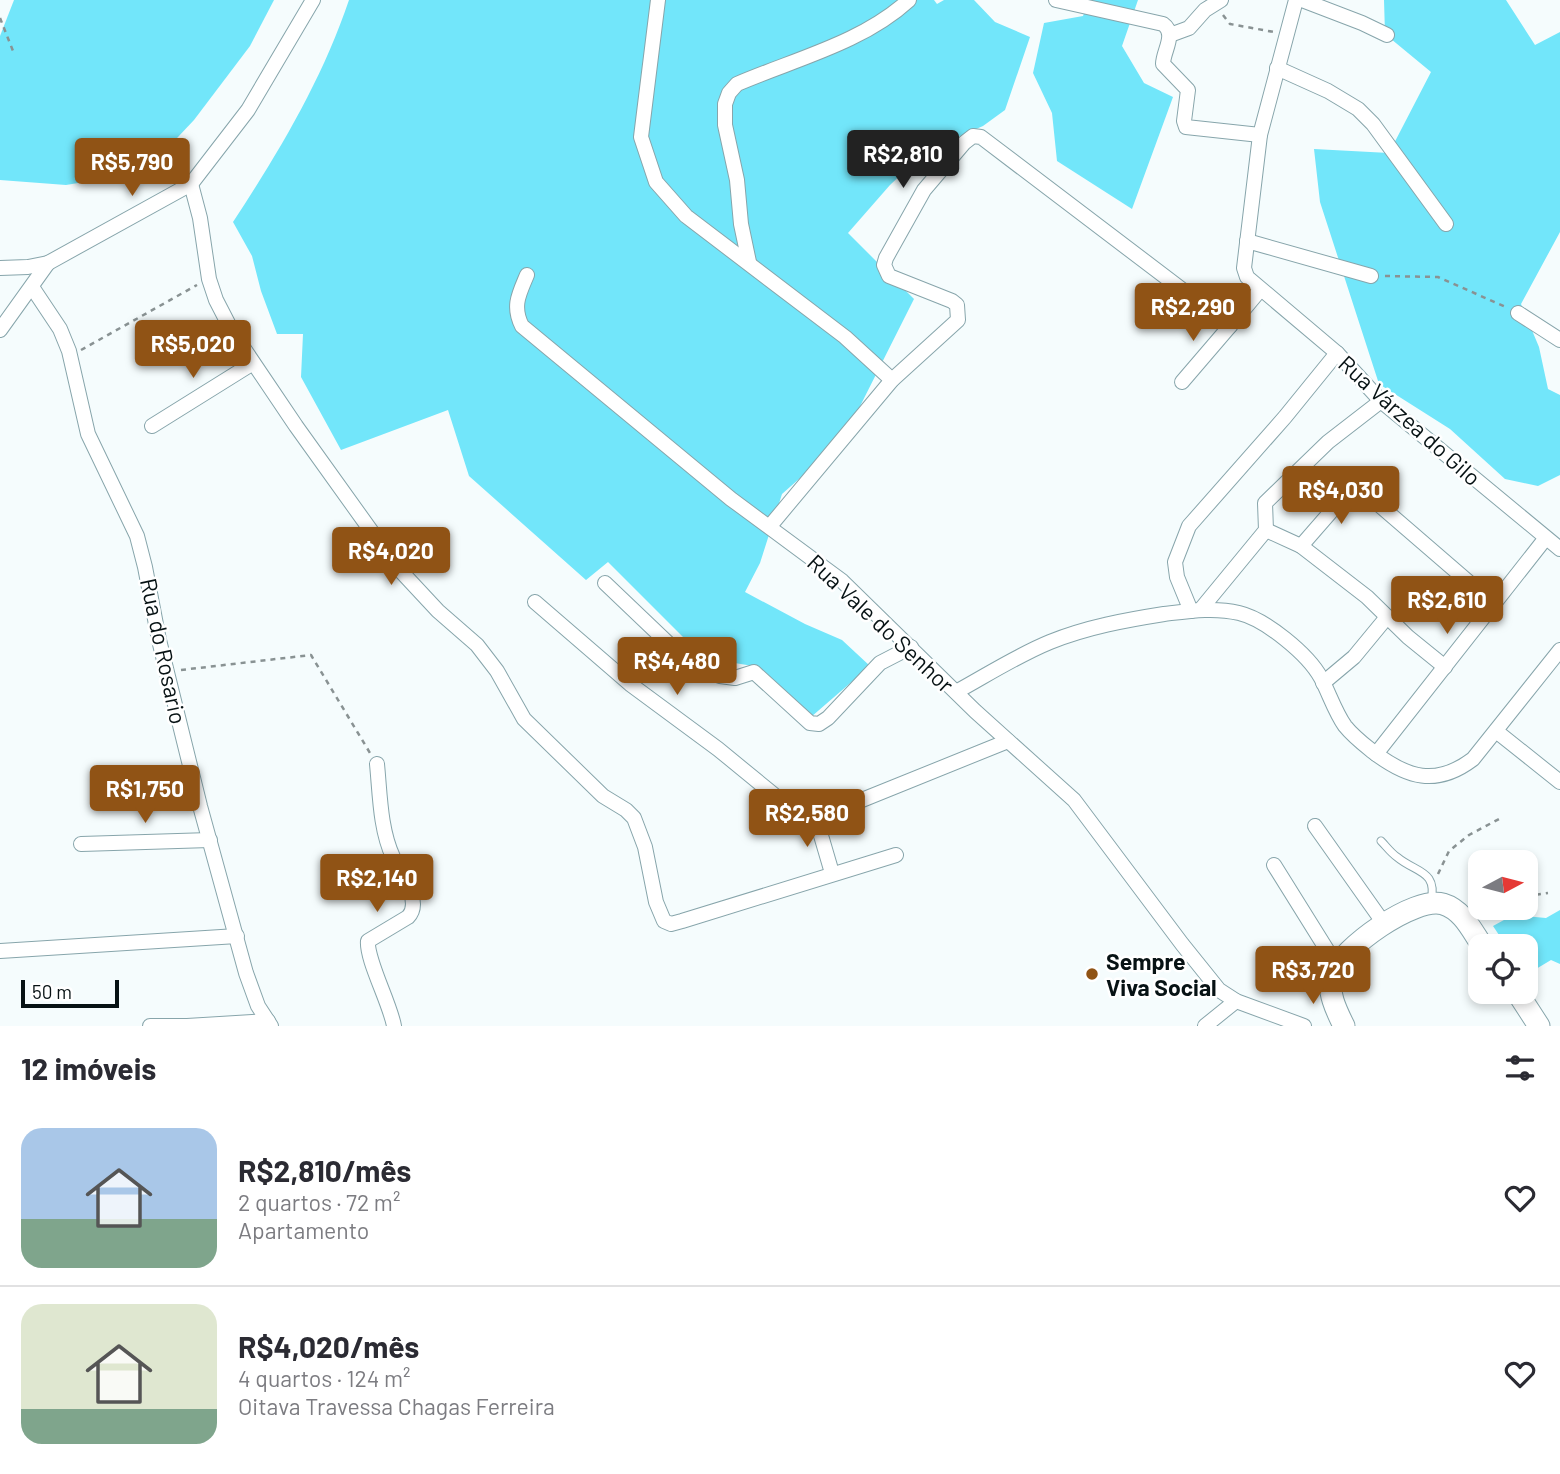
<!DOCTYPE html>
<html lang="pt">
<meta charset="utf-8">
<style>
:root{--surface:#fff;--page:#f7f7f7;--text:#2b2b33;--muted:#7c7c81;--line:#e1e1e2;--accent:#905315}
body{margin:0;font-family:Barlow,sans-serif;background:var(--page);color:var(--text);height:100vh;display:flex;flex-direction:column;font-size:26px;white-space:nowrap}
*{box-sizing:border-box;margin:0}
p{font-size:23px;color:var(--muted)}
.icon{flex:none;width:38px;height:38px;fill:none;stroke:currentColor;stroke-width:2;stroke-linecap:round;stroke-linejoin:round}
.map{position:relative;height:1026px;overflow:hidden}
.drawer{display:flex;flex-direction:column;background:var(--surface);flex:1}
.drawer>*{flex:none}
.needle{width:46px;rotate:83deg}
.controls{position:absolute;left:1468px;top:850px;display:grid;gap:14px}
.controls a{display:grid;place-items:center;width:70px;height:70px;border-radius:14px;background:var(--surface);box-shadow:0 4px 10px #0003;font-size:35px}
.scale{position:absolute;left:21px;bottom:18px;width:98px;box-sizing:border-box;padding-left:7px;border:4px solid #071214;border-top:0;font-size:19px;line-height:24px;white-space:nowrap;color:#071214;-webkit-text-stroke:5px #fff;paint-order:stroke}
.price{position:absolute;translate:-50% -60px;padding:0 16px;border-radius:7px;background:var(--accent);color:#fff;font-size:23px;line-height:46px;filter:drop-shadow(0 2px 4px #0008)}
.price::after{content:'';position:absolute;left:50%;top:42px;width:21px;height:16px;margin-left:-10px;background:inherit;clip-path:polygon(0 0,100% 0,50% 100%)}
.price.on{background:#222;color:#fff}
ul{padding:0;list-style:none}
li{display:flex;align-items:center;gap:21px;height:175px;padding:0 21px}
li+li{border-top:2px solid var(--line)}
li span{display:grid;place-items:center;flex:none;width:196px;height:140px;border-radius:21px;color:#555}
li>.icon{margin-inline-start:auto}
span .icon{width:84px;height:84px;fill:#fffc;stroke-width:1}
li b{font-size:30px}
h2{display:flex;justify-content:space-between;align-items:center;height:84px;padding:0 21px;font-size:30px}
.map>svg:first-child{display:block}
.green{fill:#72e6fa}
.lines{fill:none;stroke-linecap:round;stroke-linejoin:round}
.lane-casing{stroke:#87a5ab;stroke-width:9}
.street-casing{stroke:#87a5ab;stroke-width:16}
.secondary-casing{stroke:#87a5ab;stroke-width:23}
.path{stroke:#899293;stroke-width:2.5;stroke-dasharray:5 5;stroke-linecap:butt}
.lane{stroke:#fff;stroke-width:7}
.street{stroke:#fff;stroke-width:14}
.secondary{stroke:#fff;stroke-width:21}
.poi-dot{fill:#905315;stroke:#fff;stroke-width:2.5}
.labels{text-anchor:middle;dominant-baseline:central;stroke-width:5;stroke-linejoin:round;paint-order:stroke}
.street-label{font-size:23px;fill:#071214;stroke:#fff}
.poi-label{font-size:23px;font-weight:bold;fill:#071214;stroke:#fff;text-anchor:start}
</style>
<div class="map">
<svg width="1560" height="1026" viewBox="0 0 1560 1026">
<rect width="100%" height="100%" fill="#f5fcfd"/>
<!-- green -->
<g class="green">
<polygon points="14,0 274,0 250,46 194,120 145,172 66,185 0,180 0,36"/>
<path d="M349,0H934L937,4L944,0H974L995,22L1030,37L1005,110L983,126L926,151L890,185L848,233L914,299L843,440L782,494L760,563L745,592L805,624L842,640L870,666L811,717L753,666L704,658L608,562L586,580L469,476L448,410L341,450L301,377L303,334H277L261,291L252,256L233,222C279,152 322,80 349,0Z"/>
<polygon points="1089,0 1138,0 1122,46 1144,83 1173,97 1132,209 1057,161 1052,113 1033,73 1044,23 1083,16"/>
<polygon points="1384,0 1506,0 1535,45 1560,32 1560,232 1521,304 1539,347 1548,389 1560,395 1560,475 1538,486 1505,479 1450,429 1379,384 1320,202 1314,149 1389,153 1431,72 1385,34"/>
<polygon points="1560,910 1560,964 1551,960 1526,975 1526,947 1507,947 1493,926 1513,915 1546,918"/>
</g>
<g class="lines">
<!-- lane casing -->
<g class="lane-casing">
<path id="lane" d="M1381,841C1386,846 1391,853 1397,857C1416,873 1438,870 1431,902"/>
</g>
<!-- street casing -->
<g class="street-casing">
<g id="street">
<polyline points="658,0 641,137 656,182 686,216 845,337 892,380"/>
<path d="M1056,0L1163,24C1177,34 1163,51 1163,64L1188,90L1184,121L1186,127L1260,135"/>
<polyline points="1296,0 1260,135 1244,268 1247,277 1337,353 1381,401 1560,549"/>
<polyline points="1302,0 1362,23 1387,35"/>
<polyline points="1170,35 1189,28 1205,10 1221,0"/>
<polyline points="1277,68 1328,91 1358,109 1373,124 1446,224"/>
<polyline points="191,184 200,218 209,279 216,300 232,331 296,426 397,567 438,611 477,645 497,671 524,719 603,796 626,810 634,818 645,847 656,902 664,921 671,924 682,921 896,855"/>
<polyline points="1247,241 1371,276"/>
<path d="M749,262L741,224L737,180L725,125V104L729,93L737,84C795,59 862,43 909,0"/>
<polyline points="0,268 28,267 48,263 191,184 248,110 313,0"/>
<path d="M527,275C519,294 512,306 522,326L731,499L842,581L975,711L1074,800L1182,944L1219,990L1236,1001L1304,1026"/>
<polyline points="32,287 60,329 69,351 88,434 137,536 145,567 159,640 200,806 246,973 258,1006 271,1026"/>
<polyline points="1518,313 1560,340"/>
<polyline points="0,330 48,263"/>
<polyline points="1182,382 1230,326"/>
<polyline points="152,426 253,363"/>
<polyline points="770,526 892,380 958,320 957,305 952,301 889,276 884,265 886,258 924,190 964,143 973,136 981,137 1230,326 1260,290"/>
<polyline points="1266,530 1301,546 1367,597 1408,637 1445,667"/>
<polyline points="1301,546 1355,484 1494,604"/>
<polyline points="605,583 691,665 720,676 735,678 754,672 810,723 819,724 828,718 880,663 911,647"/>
<polyline points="535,602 630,684 718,749 795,812 807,816 852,804 1008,741"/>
<polyline points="1201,609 1266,530 1265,503 1328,442 1381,401"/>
<polyline points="1191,611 1177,577 1175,562 1189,526 1285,417 1337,353"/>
<polyline points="1323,683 1354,657 1387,617"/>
<path d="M956,692C987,675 1018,655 1050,642C1087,627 1126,620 1164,614C1189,611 1214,607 1239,613C1265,619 1308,654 1321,678C1329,693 1335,712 1345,726C1353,736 1362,743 1372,751C1407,778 1436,787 1473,759L1560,650"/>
<polyline points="1496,731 1560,782"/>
<polyline points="1376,754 1545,539"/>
<path d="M377,764C380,794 380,829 393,857C400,872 423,902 408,917L368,941C366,959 390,1003 394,1026"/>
<polyline points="815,815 832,873"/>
<polyline points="1315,826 1385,925"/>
<polyline points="81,844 210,840"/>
<polyline points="1274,865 1337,966"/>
<polyline points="0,951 237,936"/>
<polyline points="150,1026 187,1026 268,1021"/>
<polyline points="1205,1026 1236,1001"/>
</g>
</g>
<!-- secondary casing -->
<g class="secondary-casing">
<g id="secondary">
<polyline points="1517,992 1539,1026"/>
<path d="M1344,1026C1337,1012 1326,990 1332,974C1342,948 1414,896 1443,904C1463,910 1472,931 1483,947"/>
</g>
</g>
<!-- path -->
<g class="path">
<polyline points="1223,15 1230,24 1274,32"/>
<polyline points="0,18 13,51"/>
<polyline points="1385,276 1438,277 1508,308"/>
<polyline points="81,350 197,285"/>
<polyline points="181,670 311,655 370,753"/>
<polyline points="1438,874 1449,851 1469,835 1499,819"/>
<polyline points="1526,896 1548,893"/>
</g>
<!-- lane -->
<use href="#lane" class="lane"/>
<!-- street -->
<use href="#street" class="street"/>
<!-- secondary -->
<use href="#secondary" class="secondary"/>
</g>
<!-- markers -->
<circle class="poi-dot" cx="1092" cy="974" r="7"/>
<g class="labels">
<!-- street labels -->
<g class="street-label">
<text transform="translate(1410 420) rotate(42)">Rua Várzea do Gilo</text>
<text transform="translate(881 623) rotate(43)">Rua Vale do Senhor</text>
<text transform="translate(164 651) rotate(78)">Rua do Rosario</text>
</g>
<!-- poi labels -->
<g class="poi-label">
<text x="1106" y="961">Sempre<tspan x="1106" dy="26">Viva Social</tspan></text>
</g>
</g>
</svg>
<div class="controls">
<a><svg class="needle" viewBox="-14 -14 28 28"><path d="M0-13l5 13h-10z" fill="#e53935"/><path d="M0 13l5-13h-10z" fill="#7c7c81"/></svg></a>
<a><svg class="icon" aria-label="locate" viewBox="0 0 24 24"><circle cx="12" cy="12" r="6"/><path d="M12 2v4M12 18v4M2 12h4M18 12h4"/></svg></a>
</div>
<div class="scale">50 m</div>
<b class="price on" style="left:903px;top:190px">R$2,810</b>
<b class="price" style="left:132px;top:198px">R$5,790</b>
<b class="price" style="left:1193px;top:343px">R$2,290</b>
<b class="price" style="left:193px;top:380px">R$5,020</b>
<b class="price" style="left:1341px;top:526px">R$4,030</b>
<b class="price" style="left:391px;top:587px">R$4,020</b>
<b class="price" style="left:1447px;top:636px">R$2,610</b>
<b class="price" style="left:677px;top:697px">R$4,480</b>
<b class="price" style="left:145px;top:825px">R$1,750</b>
<b class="price" style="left:807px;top:849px">R$2,580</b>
<b class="price" style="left:377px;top:914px">R$2,140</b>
<b class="price" style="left:1313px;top:1006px">R$3,720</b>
</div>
<section class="drawer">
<h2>12 imóveis<svg class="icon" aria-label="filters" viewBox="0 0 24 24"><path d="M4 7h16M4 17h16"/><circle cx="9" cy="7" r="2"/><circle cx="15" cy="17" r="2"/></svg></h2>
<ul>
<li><span style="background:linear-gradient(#a9c7e8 65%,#7fa58c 0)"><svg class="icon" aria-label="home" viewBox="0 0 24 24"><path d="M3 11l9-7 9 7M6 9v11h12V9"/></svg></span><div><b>R$2,810/mês</b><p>2 quartos · 72 m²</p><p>Apartamento</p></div><svg class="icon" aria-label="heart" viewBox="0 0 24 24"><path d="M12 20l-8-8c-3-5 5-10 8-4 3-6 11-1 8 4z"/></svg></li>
<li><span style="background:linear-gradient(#dfe7d0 75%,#7fa58c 0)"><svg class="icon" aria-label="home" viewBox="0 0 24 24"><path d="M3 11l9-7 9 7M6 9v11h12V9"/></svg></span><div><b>R$4,020/mês</b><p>4 quartos · 124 m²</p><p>Oitava Travessa Chagas Ferreira</p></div><svg class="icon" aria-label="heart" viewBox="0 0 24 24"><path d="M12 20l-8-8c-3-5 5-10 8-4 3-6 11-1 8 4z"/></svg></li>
</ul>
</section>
